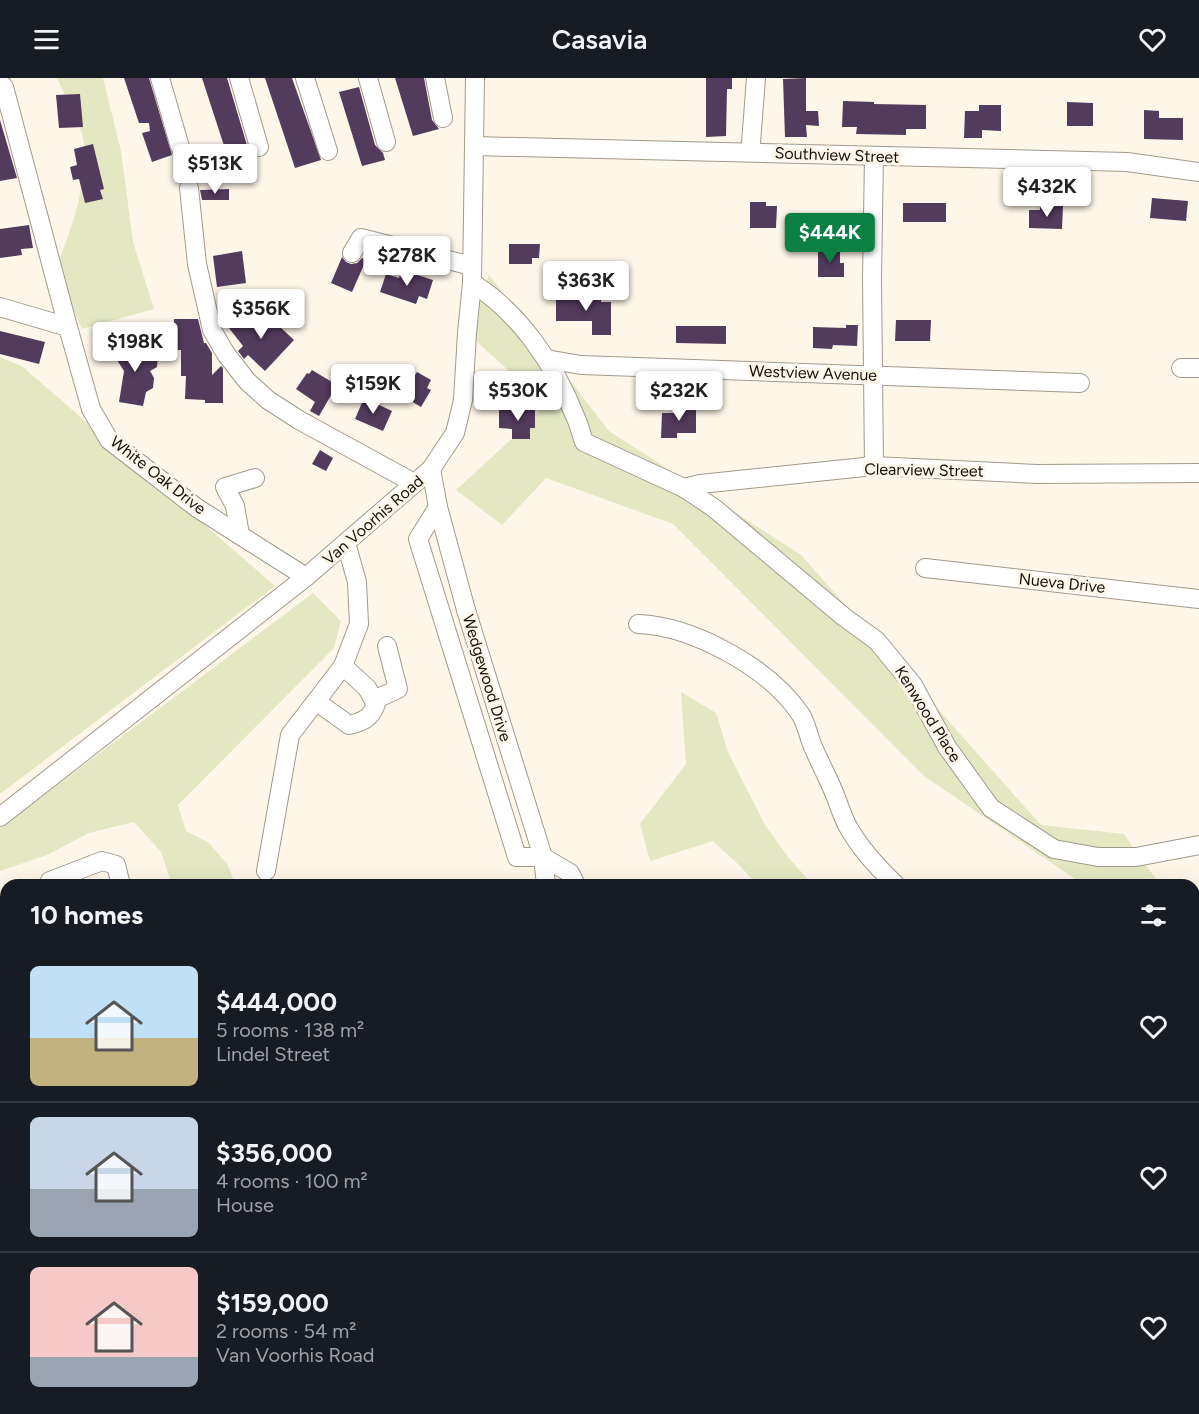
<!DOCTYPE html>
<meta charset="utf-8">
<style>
:root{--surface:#171b24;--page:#242831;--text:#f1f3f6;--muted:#9ea1a6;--line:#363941;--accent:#0b8043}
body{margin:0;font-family:Figtree,sans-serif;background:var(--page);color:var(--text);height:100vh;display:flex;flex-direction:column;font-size:22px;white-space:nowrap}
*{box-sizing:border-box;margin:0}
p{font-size:20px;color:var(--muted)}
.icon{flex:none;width:33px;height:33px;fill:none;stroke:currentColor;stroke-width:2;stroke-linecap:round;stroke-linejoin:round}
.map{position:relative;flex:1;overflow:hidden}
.side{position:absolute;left:0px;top:801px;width:1200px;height:536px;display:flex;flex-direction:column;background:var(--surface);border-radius:18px 18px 0 0;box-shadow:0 6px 24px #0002}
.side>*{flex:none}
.price{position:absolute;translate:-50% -51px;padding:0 14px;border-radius:6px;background:#fff;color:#222;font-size:20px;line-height:39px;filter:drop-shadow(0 2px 3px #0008)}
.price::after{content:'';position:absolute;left:50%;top:36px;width:18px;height:14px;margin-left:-9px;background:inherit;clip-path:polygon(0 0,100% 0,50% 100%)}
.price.selected{background:var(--accent);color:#fff}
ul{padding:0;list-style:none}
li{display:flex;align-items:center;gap:18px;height:150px;padding:0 30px}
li+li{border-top:2px solid var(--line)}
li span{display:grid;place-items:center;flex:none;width:168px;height:120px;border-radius:9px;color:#555}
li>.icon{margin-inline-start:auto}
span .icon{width:72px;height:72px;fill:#fffc;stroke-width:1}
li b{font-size:26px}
h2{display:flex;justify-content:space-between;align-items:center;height:72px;padding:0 30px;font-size:26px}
header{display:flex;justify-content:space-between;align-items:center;height:78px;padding:0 30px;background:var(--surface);font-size:27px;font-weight:600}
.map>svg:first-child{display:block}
.green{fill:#e3e8c3}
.building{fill:#523b5d}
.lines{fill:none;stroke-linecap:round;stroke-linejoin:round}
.minor-casing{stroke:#a3998b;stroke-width:20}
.minor{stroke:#fff;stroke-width:18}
.labels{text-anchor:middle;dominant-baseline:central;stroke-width:6;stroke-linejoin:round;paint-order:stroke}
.street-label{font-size:16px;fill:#13100a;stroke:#fef6e9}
</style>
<header><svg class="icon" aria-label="menu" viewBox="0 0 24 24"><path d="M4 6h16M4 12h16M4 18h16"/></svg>Casavia<svg class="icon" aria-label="heart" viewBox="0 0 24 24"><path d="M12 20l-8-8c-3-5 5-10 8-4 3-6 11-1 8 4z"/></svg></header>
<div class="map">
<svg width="1199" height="1336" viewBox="0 0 1199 1336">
<rect width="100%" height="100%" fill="#fef6e9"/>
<!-- green -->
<g class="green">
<path d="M57,0H103L121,73L133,164L154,231L82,251L55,191C70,158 91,96 83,60C80,45 64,16 57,0Z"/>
<polygon points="489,197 609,353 801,477 1041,747 1124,756 1160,807 1084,807 924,698 673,446 546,400 502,447 456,412 516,357 546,326 467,255"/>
<polygon points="0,279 23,289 275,508 0,716"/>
<polygon points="313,515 341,543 334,570 178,727 186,753 209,765 227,786 236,807 172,807 161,774 134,744 89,755 47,777 0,793 0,750"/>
<polygon points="681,614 716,635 728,674 765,747 788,779 813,807 757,807 741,789 713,763 650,783 640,746 686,686"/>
<polygon points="1199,828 1199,901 1194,900 1194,829"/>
<polygon points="1194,1031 1199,1031 1199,1133 1194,1132"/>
<polygon points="675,1330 731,1330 731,1331 705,1336 672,1336"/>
<polygon points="968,1331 975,1336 836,1336 819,1331"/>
</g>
<!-- building -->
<g class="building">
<polygon points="124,0 149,0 172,77 152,84 142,55 150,53 149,45 139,45"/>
<polygon points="202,0 227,0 249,74 228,80"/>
<polygon points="265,0 292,0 321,82 295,90"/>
<polygon points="395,0 424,0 432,42 439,51 413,58"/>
<polygon points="706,0 732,0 732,11 727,11 726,58 706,59"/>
<polygon points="806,0 806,33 818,33 819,48 806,47 807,59 785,59 783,1"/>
<polygon points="359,9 375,67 383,75 385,82 362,88 339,14"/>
<polygon points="80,16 83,49 59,50 56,17"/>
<polygon points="843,23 874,24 874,26 926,27 926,51 906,51 906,57 856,56 857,49 842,49"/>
<polygon points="1067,24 1093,25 1093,48 1067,48"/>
<polygon points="979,27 1001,27 1001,53 982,52 982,60 964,60 965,33 979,33"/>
<polygon points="1144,32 1159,33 1159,40 1183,40 1183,62 1144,61"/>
<polygon points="0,42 17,100 0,103"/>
<polygon points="93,66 104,111 100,112 103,121 85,125 79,101 73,102 70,89 77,87 74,71"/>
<polygon points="229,111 229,122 202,122 200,112"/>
<polygon points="1152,120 1188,123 1186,143 1150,140"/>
<polygon points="750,124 766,124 766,128 777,128 776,150 750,150"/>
<rect x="903" y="125" width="43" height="19"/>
<polygon points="1040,127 1063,128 1062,151 1029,150 1029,132 1040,132"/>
<polygon points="29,147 33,170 21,171 22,177 0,180 0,151"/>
<polygon points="509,166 540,166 539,180 532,180 532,186 509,186"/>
<polygon points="818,171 840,171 840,185 844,185 844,199 818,199"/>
<polygon points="242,173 246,205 217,209 213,178"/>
<polygon points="342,179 346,184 351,186 357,185 362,180 366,182 352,214 331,205"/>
<polygon points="402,192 433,202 427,221 419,218 416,226 380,214 386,196 399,200"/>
<polygon points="556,218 601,219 601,224 611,224 611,257 592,257 592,243 556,243"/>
<polygon points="254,234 264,247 272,239 280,247 279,248 294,262 265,293 248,277 244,281 238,273 243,268 229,250 248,236 249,237"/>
<polygon points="174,241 198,241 204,265 206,265 212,275 212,297 221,288 223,290 223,325 205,325 205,322 185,321 186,298 181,298 181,272 173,272"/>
<polygon points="896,242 931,242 930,263 895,263"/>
<polygon points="846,247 858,247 857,268 833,267 832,271 813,270 813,249 846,250"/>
<polygon points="676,248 726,248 726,266 676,265"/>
<polygon points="0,253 45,264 39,286 0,276"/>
<polygon points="133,261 142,276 158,278 157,289 150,293 154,300 153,310 146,314 143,328 119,324 124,293 112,274"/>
<polygon points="312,292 337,307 319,338 310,333 315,324 296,311 307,295 309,296"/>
<polygon points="417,294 431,302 427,310 431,312 421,329 399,316 409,300 412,302"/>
<polygon points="364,320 392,333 383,353 355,341"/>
<polygon points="678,327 696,327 696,355 677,355 677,360 661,360 662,335 678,335"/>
<polygon points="499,331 535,332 535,350 530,350 530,361 512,361 512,351 499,350"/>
<polygon points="320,372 333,380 326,393 312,386"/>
</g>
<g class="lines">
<!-- minor casing -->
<g class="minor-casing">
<g id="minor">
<polyline points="160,0 180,69"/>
<polyline points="239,0 259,69"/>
<polyline points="305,0 328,73"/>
<polyline points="368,0 386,64"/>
<polyline points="435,0 443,40"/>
<polyline points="0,5 4,9 68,249 0,229"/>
<polyline points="751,65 756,0"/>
<polyline points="474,68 1127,84 1199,94"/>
<polyline points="874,79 872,200 874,388"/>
<polyline points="189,110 197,186 212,252 226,276 247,303 268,322 299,342 414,405"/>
<polyline points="352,175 361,160 472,188"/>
<path d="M472,205C519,234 555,287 575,338C579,346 581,355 584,364L684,410L714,430L844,539L877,563L913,607L947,669L991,730L1054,771L1098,779H1136L1199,767"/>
<polyline points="68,249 91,331 109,362 197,430 306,499"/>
<polyline points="546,281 581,287 1080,305"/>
<polyline points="1181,290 1199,290"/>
<polyline points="431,391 438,429 466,532 543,779 546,807"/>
<polyline points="684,410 700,406 874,388 1037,396 1199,395"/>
<polyline points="438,429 418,461 517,779 543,779 570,795 576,807"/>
<polyline points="240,457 235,428 225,409 255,400"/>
<polyline points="925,490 1199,521"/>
<path d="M638,546C693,548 770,590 801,637C807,647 809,661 814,671C821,687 829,702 835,717C839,727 842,737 847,747C859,769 878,790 896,807"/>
<polyline points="374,622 398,611 387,568"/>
<path d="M317,624L349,647C363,644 371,640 376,626L367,610L343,588"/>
<polyline points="0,739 306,499 431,391 455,355 463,322 467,255 472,205 475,0"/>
<polyline points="266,793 290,657 343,588 359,546 357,504 346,465"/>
<polyline points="50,807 50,803 102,783 116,787 121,807"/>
<polyline points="0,881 6,885"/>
<polyline points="1194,982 1199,982"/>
<polyline points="0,1000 6,1003"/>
<polyline points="0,1083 6,1085"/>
<polyline points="0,1155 6,1157"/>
<polyline points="1194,1213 1199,1214"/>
<polyline points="1194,1322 1199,1323"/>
<polyline points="98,1330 103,1336"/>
<polyline points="191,1336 199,1330"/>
<polyline points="246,1336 251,1330"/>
<polyline points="393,1336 396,1330"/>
<polyline points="1170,1336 1171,1330"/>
</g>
</g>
<!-- minor -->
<use href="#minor" class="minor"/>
</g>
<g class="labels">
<!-- street labels -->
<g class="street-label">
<text transform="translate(837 77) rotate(2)">Southview Street</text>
<text transform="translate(813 295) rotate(2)">Westview Avenue</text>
<text transform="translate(924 392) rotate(1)">Clearview Street</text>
<text transform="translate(158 397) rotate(38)">White Oak Drive</text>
<text transform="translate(373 442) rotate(-41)">Van Voorhis Road</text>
<text transform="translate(1062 505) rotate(6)">Nueva Drive</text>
<text transform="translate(487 600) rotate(73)">Wedgewood Drive</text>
<text transform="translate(928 636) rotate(58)">Kenwood Place</text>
</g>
</g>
</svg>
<b class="price" style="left:215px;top:117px">$513K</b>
<b class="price" style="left:1047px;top:140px">$432K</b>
<b class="price selected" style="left:830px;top:186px">$444K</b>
<b class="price" style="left:407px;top:209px">$278K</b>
<b class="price" style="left:586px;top:234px">$363K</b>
<b class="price" style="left:261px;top:262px">$356K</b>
<b class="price" style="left:135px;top:295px">$198K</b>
<b class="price" style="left:373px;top:337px">$159K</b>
<b class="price" style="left:518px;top:344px">$530K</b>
<b class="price" style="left:679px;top:344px">$232K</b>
<section class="side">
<h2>10 homes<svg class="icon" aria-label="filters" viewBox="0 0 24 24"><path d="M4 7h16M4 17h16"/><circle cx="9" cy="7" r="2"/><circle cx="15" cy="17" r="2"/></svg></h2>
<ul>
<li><span style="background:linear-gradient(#bfe0f5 60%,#c2b280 0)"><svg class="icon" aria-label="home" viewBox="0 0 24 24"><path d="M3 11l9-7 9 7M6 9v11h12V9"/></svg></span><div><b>$444,000</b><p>5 rooms · 138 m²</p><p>Lindel Street</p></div><svg class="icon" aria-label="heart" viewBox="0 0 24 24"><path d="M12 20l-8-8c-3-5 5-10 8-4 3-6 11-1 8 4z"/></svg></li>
<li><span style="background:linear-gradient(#c9d6e8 60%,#9aa5b1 0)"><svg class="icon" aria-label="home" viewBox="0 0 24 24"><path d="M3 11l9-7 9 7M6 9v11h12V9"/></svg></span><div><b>$356,000</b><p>4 rooms · 100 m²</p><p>House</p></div><svg class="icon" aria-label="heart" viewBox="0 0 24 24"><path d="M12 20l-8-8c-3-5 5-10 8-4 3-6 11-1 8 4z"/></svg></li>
<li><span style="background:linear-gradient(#f6c9c9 75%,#9aa5b1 0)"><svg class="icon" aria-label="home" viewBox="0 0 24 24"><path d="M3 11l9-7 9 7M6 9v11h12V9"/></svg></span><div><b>$159,000</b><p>2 rooms · 54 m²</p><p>Van Voorhis Road</p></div><svg class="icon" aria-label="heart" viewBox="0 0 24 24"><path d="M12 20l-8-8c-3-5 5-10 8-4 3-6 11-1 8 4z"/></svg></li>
</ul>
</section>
</div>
